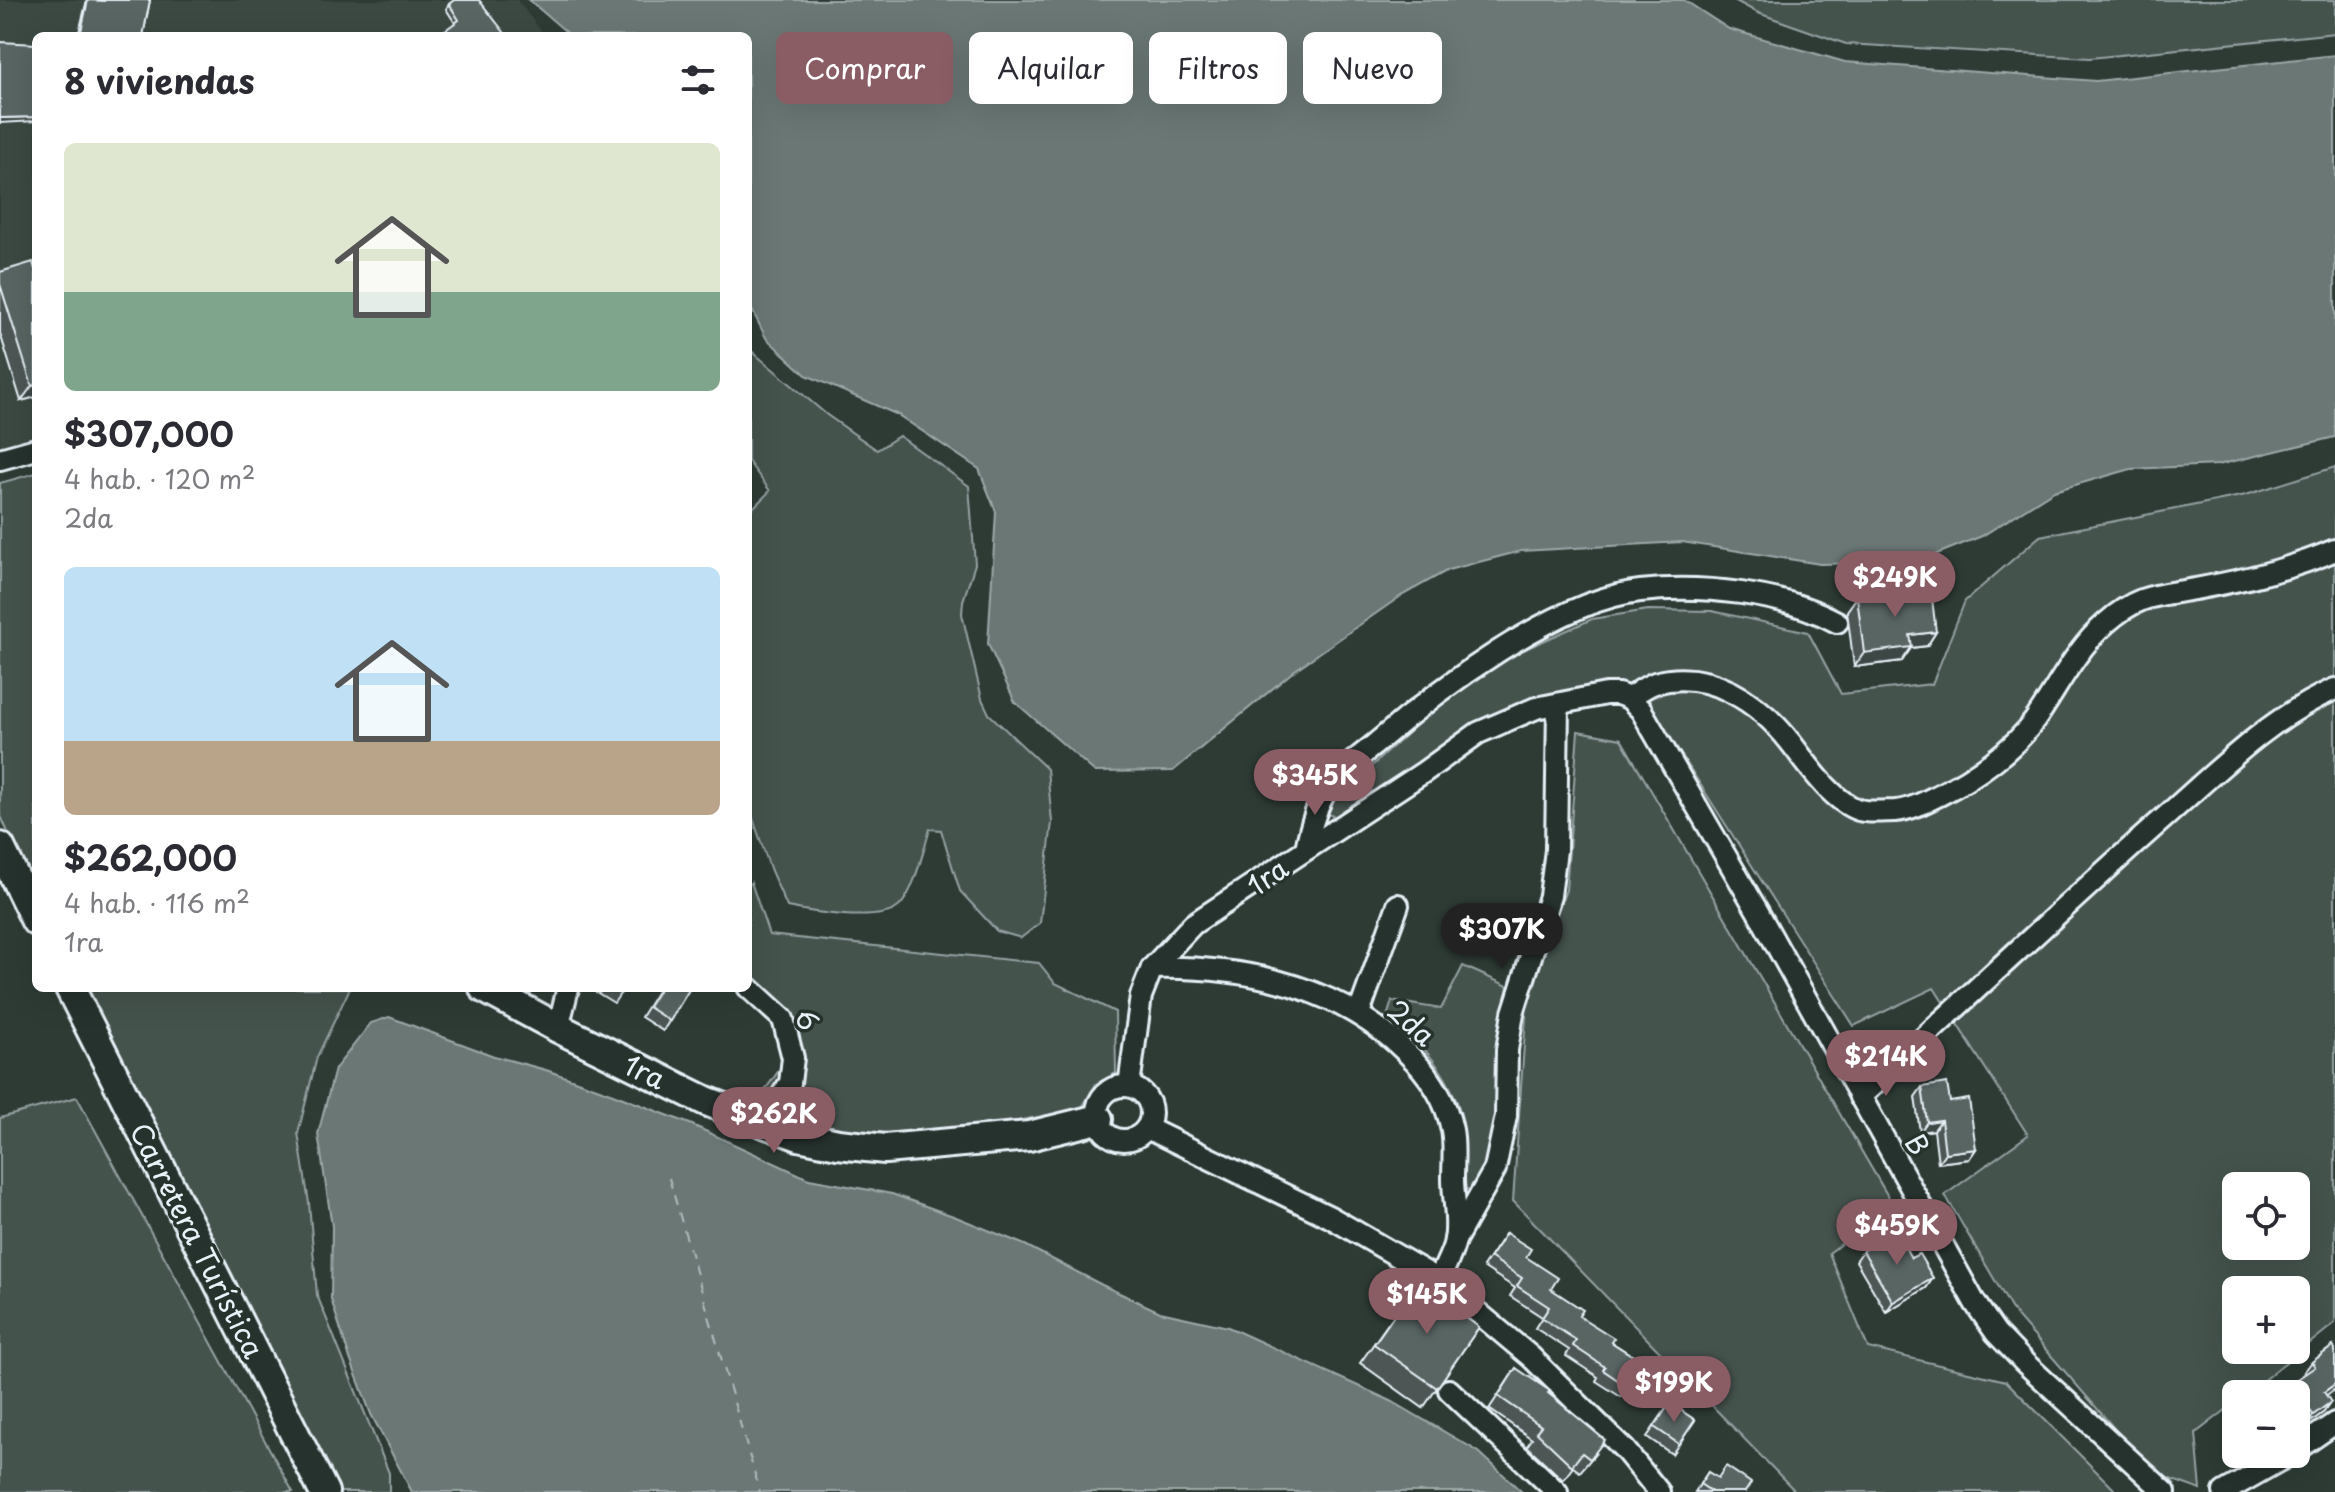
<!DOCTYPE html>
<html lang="es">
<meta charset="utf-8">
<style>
:root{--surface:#fff;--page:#f2f2f3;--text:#2b2b33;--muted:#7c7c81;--accent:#8a5d65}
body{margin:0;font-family:"Playpen Sans",sans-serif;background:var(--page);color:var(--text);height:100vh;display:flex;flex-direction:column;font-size:30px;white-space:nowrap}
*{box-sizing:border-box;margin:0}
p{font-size:26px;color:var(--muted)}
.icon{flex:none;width:44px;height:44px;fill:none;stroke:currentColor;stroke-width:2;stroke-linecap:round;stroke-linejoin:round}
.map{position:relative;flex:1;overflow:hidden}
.drawer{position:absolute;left:32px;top:32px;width:720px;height:960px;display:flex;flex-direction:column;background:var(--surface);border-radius:12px;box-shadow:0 8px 32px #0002}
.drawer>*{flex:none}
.top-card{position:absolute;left:776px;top:32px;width:760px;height:72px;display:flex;gap:16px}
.fabs{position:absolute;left:2222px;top:1172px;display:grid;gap:16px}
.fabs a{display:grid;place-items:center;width:88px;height:88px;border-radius:12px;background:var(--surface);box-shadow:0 8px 32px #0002;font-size:40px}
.price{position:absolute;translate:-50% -68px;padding:0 18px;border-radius:28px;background:var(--accent);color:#fff;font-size:26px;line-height:52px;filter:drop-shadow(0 2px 4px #0008)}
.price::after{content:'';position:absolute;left:50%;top:48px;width:24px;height:18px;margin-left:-12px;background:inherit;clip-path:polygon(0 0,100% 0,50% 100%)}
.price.on{background:#222;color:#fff}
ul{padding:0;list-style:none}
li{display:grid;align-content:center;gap:16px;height:424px;padding:0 32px}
li span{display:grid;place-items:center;height:248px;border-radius:12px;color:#555}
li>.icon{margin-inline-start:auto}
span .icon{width:144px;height:144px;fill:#fffc;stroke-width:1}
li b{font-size:34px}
h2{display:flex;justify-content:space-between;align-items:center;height:96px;padding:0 32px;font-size:34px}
.tag{padding:0 28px;border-radius:12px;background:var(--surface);box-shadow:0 8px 32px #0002;font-size:28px;line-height:72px}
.tag.on{background:var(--accent);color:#fff}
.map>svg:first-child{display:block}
.built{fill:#3b4843}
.green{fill:#45524e;stroke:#96a2a3;stroke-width:2;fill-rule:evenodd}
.water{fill:#6b7775;stroke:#9da8a9;stroke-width:2}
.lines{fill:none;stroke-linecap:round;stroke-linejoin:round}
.ferry{stroke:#b0babd;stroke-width:2;stroke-dasharray:10 8;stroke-linecap:butt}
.street-casing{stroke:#e8f1f8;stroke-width:26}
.secondary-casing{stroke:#e8f1f8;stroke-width:34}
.street{stroke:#26332d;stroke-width:20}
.secondary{stroke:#26332d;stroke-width:28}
.wall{fill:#4d5755;stroke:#e8f1f8;stroke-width:2}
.shaded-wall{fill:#3e4745;stroke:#e8f1f8;stroke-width:2}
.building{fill:#596563;stroke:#e8f1f8;stroke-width:2}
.labels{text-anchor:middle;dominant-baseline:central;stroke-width:7;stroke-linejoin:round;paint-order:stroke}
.street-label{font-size:28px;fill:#e8f1f8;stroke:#26332d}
</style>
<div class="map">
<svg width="2335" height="1492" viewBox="0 0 2335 1492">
<rect width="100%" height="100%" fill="#2e3b35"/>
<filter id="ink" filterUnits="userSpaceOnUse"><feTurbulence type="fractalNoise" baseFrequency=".0125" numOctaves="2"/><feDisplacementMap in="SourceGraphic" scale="16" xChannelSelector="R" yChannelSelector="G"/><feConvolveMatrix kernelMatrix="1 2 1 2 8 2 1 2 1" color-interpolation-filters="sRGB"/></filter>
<g filter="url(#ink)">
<!-- built -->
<polygon class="built" points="0,0 517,0 545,36 36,36 36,459 0,469"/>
<!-- green -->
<g class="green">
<polygon points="1734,0 2335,0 2335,33 2090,58 1846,44 1758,13"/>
<path d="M748,348L827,415L877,450L899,436L969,486L975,564L963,601L962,614L982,699L989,714L1047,769L1052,822L1040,923L1021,938L997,931L960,891L941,830L930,829C924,848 913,897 897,908C877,923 811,912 787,907L771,871L748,804V513L770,491L748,461Z"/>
<path d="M2335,467V1323L2246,1394H2236V1402L2196,1433L2201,1490L2153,1473L2014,1313L1945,1195L2028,1135L1934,988L1854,1026L1656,715L1620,685L1460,734L1337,818L1328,814L1331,803L1421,721L1466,686L1521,651L1592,619L1648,610L1712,611L1808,632L1841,694L1932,684L1965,601L2040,536L2246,495ZM2236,1186H2296V1246H2236ZM2236,1290H2296V1350H2236Z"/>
<polygon points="36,473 36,897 0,814 0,483"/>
<polygon points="1578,731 1621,739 1893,1205 1829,1253 1868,1348 2006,1381 2117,1492 1796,1492 1513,1201 1528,988 1566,890"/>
<polygon points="751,882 769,935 1039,963 1055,983 1115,1012 1116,1073 1096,1084 1081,1109 968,1130 862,1134 753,1107 782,1066 792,1014 748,979 748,886"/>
<path d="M1463,966L1508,986C1495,1052 1502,1122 1478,1186L1469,1190L1461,1187C1460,1170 1464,1155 1464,1138C1465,1107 1444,1072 1424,1049C1413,1037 1397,1031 1387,1017L1392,1001L1441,1009Z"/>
<polygon points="82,988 350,988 317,1057 298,1133 309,1203 317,1295 389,1473 389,1492 337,1492"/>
<polygon points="77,1097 293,1492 0,1492 0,1118"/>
</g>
<!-- water -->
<g class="water">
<polygon points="529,0 1684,0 1729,29 1845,62 2096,81 2335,55 2335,437 2218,465 2131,469 2054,491 1982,536 1917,562 1820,564 1682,542 1521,551 1448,570 1401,596 1295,670 1173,771 1095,772 1015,702 988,644 996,512 979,469 898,415 806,375 766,338 748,302 748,36 571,36"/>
<polygon points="389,1017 494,1056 546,1070 605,1091 690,1124 809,1179 892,1194 956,1217 1025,1245 1102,1285 1160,1312 1228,1327 1391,1401 1479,1452 1522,1492 412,1492 371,1414 349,1356 331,1299 332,1226 318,1134 335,1069 371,1023"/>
</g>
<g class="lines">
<!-- ferry -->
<polyline class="ferry" points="669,1178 760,1492"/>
<!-- street casing -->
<g class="street-casing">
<g id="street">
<polyline points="0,459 36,449"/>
<path d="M1629,698C1637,693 1646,686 1655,683C1709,668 1759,702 1791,743C1807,764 1833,802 1859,810C1870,813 1885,811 1895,811C1911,810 1927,801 1941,794C1975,777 2012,751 2035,720C2058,687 2075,650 2106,623C2139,594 2156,596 2195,589C2240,581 2294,568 2335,550"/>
<path d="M1306,849C1310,828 1317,804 1329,786C1340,771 1359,757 1374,745C1437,690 1556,600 1640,591C1700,584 1784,593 1837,622"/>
<path d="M1152,968C1244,966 1338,985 1406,1052C1428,1073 1446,1099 1452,1130C1455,1145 1453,1163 1453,1179C1453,1198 1459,1221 1455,1240C1453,1253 1444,1267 1439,1280"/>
<polyline points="748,987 783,1019 793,1058 790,1083 763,1124"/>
<polyline points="1359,1013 1398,905"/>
<polyline points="558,1028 568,988"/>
<circle cx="1124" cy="1113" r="27"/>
<polyline points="1129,1086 1141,996 1152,968 1193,924 1424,772 1478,733 1536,708 1606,694 1618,694 1629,698 1641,710 1758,912 1975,1303 1996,1333 2025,1363 2165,1492"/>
<path d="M1860,1097C1959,1005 2056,914 2156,825C2210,778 2269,717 2335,689"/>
<polyline points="1147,1128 1330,1217 1439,1280 1531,1357 1625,1450 1659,1492"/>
<polyline points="1455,1240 1495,1169 1506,1116 1507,1050 1513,1013 1550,896 1556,850 1558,704"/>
<polyline points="1449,1390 1557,1492"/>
<polyline points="2296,1450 2335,1423"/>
<polyline points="2224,1492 2291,1454"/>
</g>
</g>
<!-- secondary casing -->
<g class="secondary-casing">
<g id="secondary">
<polyline points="0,847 36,921"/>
<polyline points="70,988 324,1492"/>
<polyline points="484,988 558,1028 706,1101 799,1136 838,1144 885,1149 1029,1136 1098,1119"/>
</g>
</g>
<!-- street -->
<use href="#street" class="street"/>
<!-- secondary -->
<use href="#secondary" class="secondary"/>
</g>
<!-- wall -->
<g class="wall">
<polygon points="87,0 150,0 143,36 78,36"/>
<polygon points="449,4 507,36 455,23 446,9"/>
<polygon points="0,272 36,273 36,397 21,401 0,333"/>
<polygon points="1857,597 1936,632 1927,646 1911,648 1902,661 1854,667 1847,611"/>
<polygon points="595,988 624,988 614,1003 593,990"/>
<polygon points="659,988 690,988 663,1031 641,1017"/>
<polygon points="1922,1087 1950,1102 1976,1149 1969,1159 1938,1163 1934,1130 1920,1132 1915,1097"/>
<polygon points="1506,1233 1551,1289 1579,1316 1611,1342 1644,1363 1621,1397 1596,1381 1598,1377 1566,1356 1569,1350 1535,1328 1542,1317 1510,1296 1515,1288 1483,1267"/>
<polygon points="1863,1251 1911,1258 1933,1278 1926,1288 1886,1312 1856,1261"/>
<polygon points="1417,1283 1479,1327 1423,1408 1360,1363"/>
<polygon points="2333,1346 2324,1412 2306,1425 2301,1417 2296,1421 2296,1394 2291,1394 2289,1390 2296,1380 2306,1373 2304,1372 2312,1362"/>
<polygon points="1516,1368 1596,1453 1580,1472 1573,1467 1563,1480 1527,1446 1532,1439 1489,1409"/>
<polygon points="1670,1403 1695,1420 1672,1454 1647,1437"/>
<polygon points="1708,1472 1717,1478 1745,1492 1695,1492"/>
</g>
<!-- shaded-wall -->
<g class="shaded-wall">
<polygon points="36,117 36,121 0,123 0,118"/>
<polygon points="36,385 36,397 21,401 32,386"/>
<polygon points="1936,632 1927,646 1911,648 1902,661 1854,667 1864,653 1910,635"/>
<polygon points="1941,1120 1934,1130 1920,1132 1927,1122"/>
<polygon points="1976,1149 1969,1159 1938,1163 1945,1153"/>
<polygon points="1933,1278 1926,1288 1886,1312 1893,1302"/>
<polygon points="2335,1384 2335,1389 2317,1402 2324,1392"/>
<polygon points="2331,1402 2324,1412 2306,1425 2313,1415"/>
<polygon points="2308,1407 2301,1417 2296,1421 2302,1411"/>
</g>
<!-- building -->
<g class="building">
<polygon points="88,0 104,1 104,0 150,0 143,36 80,36"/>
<polygon points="454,0 479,0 507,36 437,36 459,20 449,4"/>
<polygon points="0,42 36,44 36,117 0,118"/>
<polygon points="33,262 36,273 36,385 32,386 0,284 0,272"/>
<polygon points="1931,590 1936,632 1910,635 1912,647 1864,653 1857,597"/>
<polygon points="613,988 624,988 621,993"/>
<polygon points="660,988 690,988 670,1021 648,1007"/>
<polygon points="1947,1083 1950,1102 1969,1099 1976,1149 1945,1153 1941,1120 1927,1122 1922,1087"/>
<polygon points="1896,1231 1911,1258 1919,1254 1933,1278 1893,1302 1863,1251"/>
<polygon points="1506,1233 1531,1249 1526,1257 1558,1278 1551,1289 1583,1310 1579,1316 1614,1338 1611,1342 1644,1363 1628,1387 1603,1370 1605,1367 1573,1346 1576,1340 1542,1318 1549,1307 1517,1286 1522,1278 1490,1257"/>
<polygon points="1417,1283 1479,1327 1437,1388 1374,1344"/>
<polygon points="2333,1346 2335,1349 2335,1384 2324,1392 2331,1402 2313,1415 2308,1407 2302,1411 2296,1402 2296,1394 2291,1394 2301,1387 2296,1380 2315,1367 2312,1362"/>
<polygon points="1516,1368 1550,1391 1548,1393 1605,1440 1590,1459 1582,1453 1572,1466 1536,1432 1541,1426 1498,1396"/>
<polygon points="1670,1403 1695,1420 1679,1444 1654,1427"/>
<polygon points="1726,1466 1751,1483 1745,1492 1712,1492 1700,1484 1708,1472 1718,1478"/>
</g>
</g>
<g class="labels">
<!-- street labels -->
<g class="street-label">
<text transform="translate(1267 876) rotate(-35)">1ra</text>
<text transform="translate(808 1019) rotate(65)">6</text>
<text transform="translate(1412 1022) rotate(42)">2da</text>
<text transform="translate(645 1071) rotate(26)">1ra</text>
<text transform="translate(1918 1144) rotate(61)">B</text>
<text transform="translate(198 1240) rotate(63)">Carretera Turística</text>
</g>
</g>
</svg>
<div class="fabs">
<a><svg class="icon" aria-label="locate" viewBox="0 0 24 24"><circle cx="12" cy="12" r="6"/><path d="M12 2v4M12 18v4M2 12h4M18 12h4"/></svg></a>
<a>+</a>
<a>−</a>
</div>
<b class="price" style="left:1895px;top:619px">$249K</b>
<b class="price" style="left:1315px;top:817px">$345K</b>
<b class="price on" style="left:1502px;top:971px">$307K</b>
<b class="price" style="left:1886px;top:1098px">$214K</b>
<b class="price" style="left:774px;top:1155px">$262K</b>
<b class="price" style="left:1897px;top:1267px">$459K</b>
<b class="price" style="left:1427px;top:1336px">$145K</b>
<b class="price" style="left:1674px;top:1424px">$199K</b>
<div class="top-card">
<a class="tag on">Comprar</a>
<a class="tag">Alquilar</a>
<a class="tag">Filtros</a>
<a class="tag">Nuevo</a>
</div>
<section class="drawer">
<h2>8 viviendas<svg class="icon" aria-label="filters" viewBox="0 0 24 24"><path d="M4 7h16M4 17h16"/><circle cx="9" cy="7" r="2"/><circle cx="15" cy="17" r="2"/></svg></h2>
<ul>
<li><span style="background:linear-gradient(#dfe7d0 60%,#7fa58c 0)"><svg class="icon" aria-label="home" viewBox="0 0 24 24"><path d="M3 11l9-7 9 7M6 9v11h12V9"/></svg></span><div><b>$307,000</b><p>4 hab. · 120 m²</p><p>2da</p></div></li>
<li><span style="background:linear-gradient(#bfe0f5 70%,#b9a48a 0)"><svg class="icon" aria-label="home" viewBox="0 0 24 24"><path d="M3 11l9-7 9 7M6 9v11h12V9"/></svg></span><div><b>$262,000</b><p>4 hab. · 116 m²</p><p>1ra</p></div></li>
</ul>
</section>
</div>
